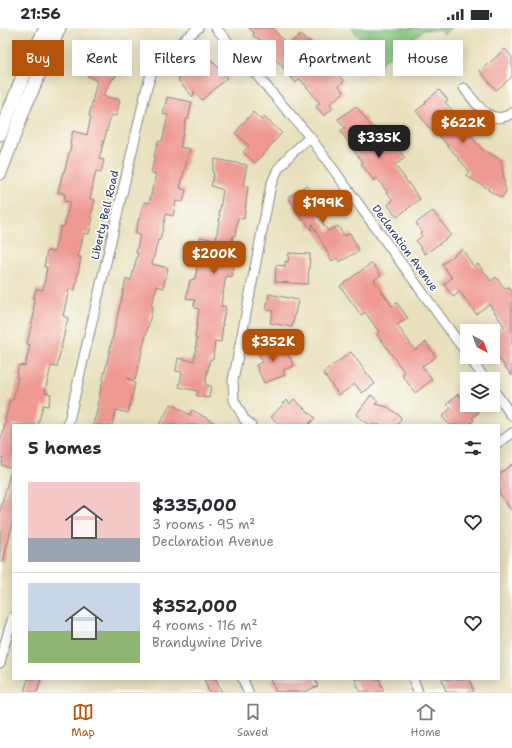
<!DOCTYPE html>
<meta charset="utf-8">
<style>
:root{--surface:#fff;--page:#f7f7f7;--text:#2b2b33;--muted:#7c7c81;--line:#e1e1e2;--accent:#b45309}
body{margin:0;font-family:"Shantell Sans",sans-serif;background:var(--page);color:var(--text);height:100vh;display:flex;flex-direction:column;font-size:15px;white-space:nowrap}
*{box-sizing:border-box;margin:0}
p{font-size:13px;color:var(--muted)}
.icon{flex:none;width:22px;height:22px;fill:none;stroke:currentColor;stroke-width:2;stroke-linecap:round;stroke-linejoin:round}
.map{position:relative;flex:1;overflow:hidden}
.details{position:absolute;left:12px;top:396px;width:488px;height:256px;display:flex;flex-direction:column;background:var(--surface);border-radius:0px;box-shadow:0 2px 10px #0003}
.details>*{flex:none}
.top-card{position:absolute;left:12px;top:12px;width:488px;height:36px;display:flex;gap:8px}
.needle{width:26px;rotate:139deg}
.controls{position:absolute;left:460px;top:296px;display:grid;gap:8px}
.controls a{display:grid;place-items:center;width:40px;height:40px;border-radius:0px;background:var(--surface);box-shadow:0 2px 10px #0003;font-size:20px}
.price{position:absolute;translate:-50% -34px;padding:0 9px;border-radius:8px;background:var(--accent);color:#fff;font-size:13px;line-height:26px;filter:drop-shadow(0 1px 2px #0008)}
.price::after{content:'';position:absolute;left:50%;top:24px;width:12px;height:9px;margin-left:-6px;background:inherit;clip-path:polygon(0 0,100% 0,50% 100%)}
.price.on{background:#222;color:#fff}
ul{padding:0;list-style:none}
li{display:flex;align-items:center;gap:12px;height:100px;padding:0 16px}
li+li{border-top:1px solid var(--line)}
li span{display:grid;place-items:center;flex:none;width:112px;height:80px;border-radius:0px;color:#555}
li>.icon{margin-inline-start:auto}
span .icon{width:48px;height:48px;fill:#fffc;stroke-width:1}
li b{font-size:17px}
h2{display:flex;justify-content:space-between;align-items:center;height:48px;padding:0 16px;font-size:17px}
.chip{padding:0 14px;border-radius:0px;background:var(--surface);box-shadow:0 2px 10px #0003;font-size:14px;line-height:36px}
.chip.on{background:var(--accent);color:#fff}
.status{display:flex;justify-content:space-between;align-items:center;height:28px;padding:0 20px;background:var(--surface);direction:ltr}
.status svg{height:11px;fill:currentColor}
.tabs{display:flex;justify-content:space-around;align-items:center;height:56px;border-top:1px solid var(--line);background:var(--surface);font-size:11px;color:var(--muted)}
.tabs a{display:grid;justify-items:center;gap:2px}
.tabs .on{color:var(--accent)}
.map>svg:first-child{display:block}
.green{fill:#87c77f;stroke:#517b6e}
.building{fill:#ee9a93}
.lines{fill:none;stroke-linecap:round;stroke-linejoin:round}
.minor-casing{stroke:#82888d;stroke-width:11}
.secondary-casing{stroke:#82888d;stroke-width:15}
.minor{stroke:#fff;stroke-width:9}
.secondary{stroke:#fff;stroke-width:13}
.labels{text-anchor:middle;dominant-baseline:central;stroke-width:3.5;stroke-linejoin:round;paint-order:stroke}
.street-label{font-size:11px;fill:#1b2f5e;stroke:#fdfcf7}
</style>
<div class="status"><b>21:56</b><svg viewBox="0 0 49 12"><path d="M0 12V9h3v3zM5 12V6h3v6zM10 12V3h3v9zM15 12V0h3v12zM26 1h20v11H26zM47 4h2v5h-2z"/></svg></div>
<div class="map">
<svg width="512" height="664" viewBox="0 0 512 664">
<rect width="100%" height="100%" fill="#fdfcf7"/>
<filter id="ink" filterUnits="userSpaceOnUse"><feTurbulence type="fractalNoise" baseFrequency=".025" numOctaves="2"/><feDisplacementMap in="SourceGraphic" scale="8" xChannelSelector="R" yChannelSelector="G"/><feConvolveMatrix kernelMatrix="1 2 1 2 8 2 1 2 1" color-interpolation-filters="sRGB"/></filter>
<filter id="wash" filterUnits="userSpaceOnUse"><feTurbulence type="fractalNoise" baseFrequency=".012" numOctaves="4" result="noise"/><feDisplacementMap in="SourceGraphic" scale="16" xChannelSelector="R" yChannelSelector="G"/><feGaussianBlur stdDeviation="0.9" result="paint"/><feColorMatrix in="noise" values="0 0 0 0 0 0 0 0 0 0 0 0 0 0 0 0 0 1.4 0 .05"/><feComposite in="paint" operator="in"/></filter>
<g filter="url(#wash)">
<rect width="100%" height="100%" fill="#e8e0bc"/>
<!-- green -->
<polygon class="green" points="352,0 451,0 444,6 442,2 424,2 379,36"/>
<g id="blocks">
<!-- building -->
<g class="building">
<polygon points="249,0 273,0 287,17 298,9 301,7 307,14 309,12 316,20 311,24 326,42 330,38 344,53 339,58 344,64 330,76 333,80 324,88 316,78 320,75 300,51 296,55 259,11 253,8 254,5"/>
<polygon points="111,21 126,30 114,51 113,50 103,68 120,72 116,88 111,87 99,131 104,132 101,145 96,143 90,171 95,172 91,189 93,190 89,206 84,205 78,229 81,229 75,262 69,261 63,288 68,290 65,302 57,339 51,338 45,364 51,366 48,378 43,377 38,397 13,397 13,440 1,437 3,430 0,429 0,415 6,393 5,393 10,372 13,372 18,349 16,349 19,337 25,338 30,317 27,316 35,282 33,282 35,274 33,273 36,261 43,262 47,239 44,239 47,223 54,224 61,198 64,199 70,174 64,173 65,166 58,164 63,144 64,144 71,118 70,115 73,103 87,107 91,89 89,88 97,53 87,47 93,36 100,40"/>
<polygon points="505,21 512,29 512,49 496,62 480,43"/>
<polygon points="206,26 227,50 202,72 194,63 193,69 178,52 181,49 181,48"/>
<polygon points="439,62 448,72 445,74 458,89 456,91 482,121 501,132 505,160 506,163 502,170 488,162 489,161 466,148 469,143 438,106 435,107 416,83 426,75 425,74"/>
<polygon points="167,69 192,74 188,91 186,91 180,119 190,121 180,160 186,162 183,174 176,173 173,188 166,186 160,212 158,212 152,236 168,240 163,260 157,258 151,278 153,278 135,352 126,350 135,355 128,385 116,382 112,397 93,397 98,379 97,378 101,360 126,251 131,252 138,225 136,225 140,207 135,206 139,190 140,190 144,174 149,175 156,146 151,145 155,128 154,128 158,113 162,114 168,87 163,86"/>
<polygon points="356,78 380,110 386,105 388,107 394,107 392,113 405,130 395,137 420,171 397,189 388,177 393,172 377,150 374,153 361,136 363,135 340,103 345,100 338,91"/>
<polygon points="253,84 261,92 264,89 282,105 255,135 243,124 249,118 235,105"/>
<polygon points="215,131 247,137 243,158 248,159 244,191 238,190 235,208 233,208 228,236 234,237 232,249 226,248 222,271 221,278 226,279 222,296 223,296 221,314 215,313 213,331 210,331 205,357 211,358 209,370 197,368 198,363 179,359 182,344 176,343 178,330 194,333 197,310 195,310 199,281 195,280 195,279 194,278 195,272 186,270 190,252 192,252 192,251 195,251 200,222 198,222 200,209 216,212 220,187 219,187 223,162 211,158 214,145 212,144"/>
<polygon points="307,157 313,168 319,164 331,182 318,189 328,203 338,198 344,208 350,205 359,223 339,234 337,230 332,233 312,196 311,202 304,191 303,193 288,169"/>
<polygon points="433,183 451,207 425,226 416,213 422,208 420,205 422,204 416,195"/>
<polygon points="462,221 474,239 478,236 491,253 496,249 505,261 509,259 512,263 512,348 493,322 493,307 505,299 489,276 476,286 460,264 453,269 444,256 452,250 442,236"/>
<polygon points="289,225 310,226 308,256 275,254 276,237 285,238 285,233 288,234"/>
<polygon points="372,235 381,247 374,252 392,278 397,275 408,290 397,297 415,322 426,314 436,329 422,338 432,352 415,365 402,347 405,345 377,306 379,304 365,284 361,287 340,258"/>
<polygon points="269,266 298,272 292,299 270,295 273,283 266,282"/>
<polygon points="278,314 283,327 286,326 289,328 294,338 283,342 285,347 264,355 256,337 262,334 257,322"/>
<polygon points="351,324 375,356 362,365 355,356 339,367 323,345"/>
<polygon points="467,365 467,377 472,377 479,384 472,390 474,392 469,397 450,397 442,389 451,380 447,376 458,366 462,370"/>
<polygon points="371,367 378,373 376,376 388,379 401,389 400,390 401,391 397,397 369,397 356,387"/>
<polygon points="294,371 315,390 308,397 280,397 271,389 287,372 290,376"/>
<polygon points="171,376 190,387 192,382 219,397 159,397"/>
<polygon points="512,436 512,483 499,465 499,446"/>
<polygon points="10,446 13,446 13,494 3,534 0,533 0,483"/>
<polygon points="28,651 41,651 37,664 24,664"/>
<polygon points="204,651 216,651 222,664 209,664"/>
<polygon points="270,651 315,651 318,658 304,664 276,664"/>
<polygon points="355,651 379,651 384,664 360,664"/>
<polygon points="442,651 469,651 474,664 446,664"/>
</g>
</g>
</g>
<g filter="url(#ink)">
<use href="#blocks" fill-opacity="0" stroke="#82888d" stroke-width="1"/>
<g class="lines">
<!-- minor casing -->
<g class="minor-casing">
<g id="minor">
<polyline points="216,0 310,109 467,326"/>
<path d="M464,60C476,75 490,100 512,85"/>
<polyline points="469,329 485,351"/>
<polyline points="493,361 512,388"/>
<polyline points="68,397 147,59 152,44 163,30 198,0"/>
<polyline points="251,397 244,391 234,372 233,353 271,157 278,141 290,127 310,109"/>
<polyline points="499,415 512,405"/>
<polyline points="0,635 5,615 13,589"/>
<polyline points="243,651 248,664"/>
<polyline points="413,651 418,664"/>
</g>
</g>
<!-- secondary casing -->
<g class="secondary-casing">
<g id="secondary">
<polyline points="0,106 27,39 46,0"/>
<polyline points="0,145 25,78 59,0"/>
</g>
</g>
<!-- minor -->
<use href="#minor" class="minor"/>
<!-- secondary -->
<use href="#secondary" class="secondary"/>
</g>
</g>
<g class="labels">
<!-- street labels -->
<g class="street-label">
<text transform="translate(105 187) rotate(-77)">Liberty Bell Road</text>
<text transform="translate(405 220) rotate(54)">Declaration Avenue</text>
</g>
</g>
</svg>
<div class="controls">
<a><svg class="needle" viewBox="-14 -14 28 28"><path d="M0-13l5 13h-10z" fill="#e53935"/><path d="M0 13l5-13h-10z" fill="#7c7c81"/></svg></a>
<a><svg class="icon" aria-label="layers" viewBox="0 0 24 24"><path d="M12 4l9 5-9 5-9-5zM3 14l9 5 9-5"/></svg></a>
</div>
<b class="price" style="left:463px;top:116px">$622K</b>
<b class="price on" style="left:379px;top:131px">$335K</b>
<b class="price" style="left:323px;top:196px">$199K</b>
<b class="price" style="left:214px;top:247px">$200K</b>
<b class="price" style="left:273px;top:335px">$352K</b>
<div class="top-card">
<a class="chip on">Buy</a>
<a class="chip">Rent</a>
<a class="chip">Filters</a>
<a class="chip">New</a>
<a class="chip">Apartment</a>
<a class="chip">House</a>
</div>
<section class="details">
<h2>5 homes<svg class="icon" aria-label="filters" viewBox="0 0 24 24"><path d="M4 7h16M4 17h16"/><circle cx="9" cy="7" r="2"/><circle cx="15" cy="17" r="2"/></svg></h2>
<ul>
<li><span style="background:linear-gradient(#f6c9c9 70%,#9aa5b1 0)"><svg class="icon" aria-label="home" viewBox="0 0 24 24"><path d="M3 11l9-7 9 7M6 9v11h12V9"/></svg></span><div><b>$335,000</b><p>3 rooms · 95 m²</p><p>Declaration Avenue</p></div><svg class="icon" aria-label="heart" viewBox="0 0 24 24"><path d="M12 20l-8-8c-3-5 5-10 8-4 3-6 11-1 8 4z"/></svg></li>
<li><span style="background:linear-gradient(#c9d6e8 60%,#8fb573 0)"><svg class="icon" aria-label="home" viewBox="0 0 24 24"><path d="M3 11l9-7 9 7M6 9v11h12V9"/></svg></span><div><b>$352,000</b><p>4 rooms · 116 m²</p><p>Brandywine Drive</p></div><svg class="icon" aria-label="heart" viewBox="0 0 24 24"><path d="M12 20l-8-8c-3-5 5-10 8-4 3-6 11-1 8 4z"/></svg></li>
</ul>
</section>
</div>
<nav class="tabs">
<a class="on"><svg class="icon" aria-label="map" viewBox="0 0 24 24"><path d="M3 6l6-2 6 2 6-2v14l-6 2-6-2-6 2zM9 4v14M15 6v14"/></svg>Map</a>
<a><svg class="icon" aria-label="saved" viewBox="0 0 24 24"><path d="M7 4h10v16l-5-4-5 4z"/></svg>Saved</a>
<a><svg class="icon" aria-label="home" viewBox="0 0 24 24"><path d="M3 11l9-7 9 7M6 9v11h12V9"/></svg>Home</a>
</nav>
